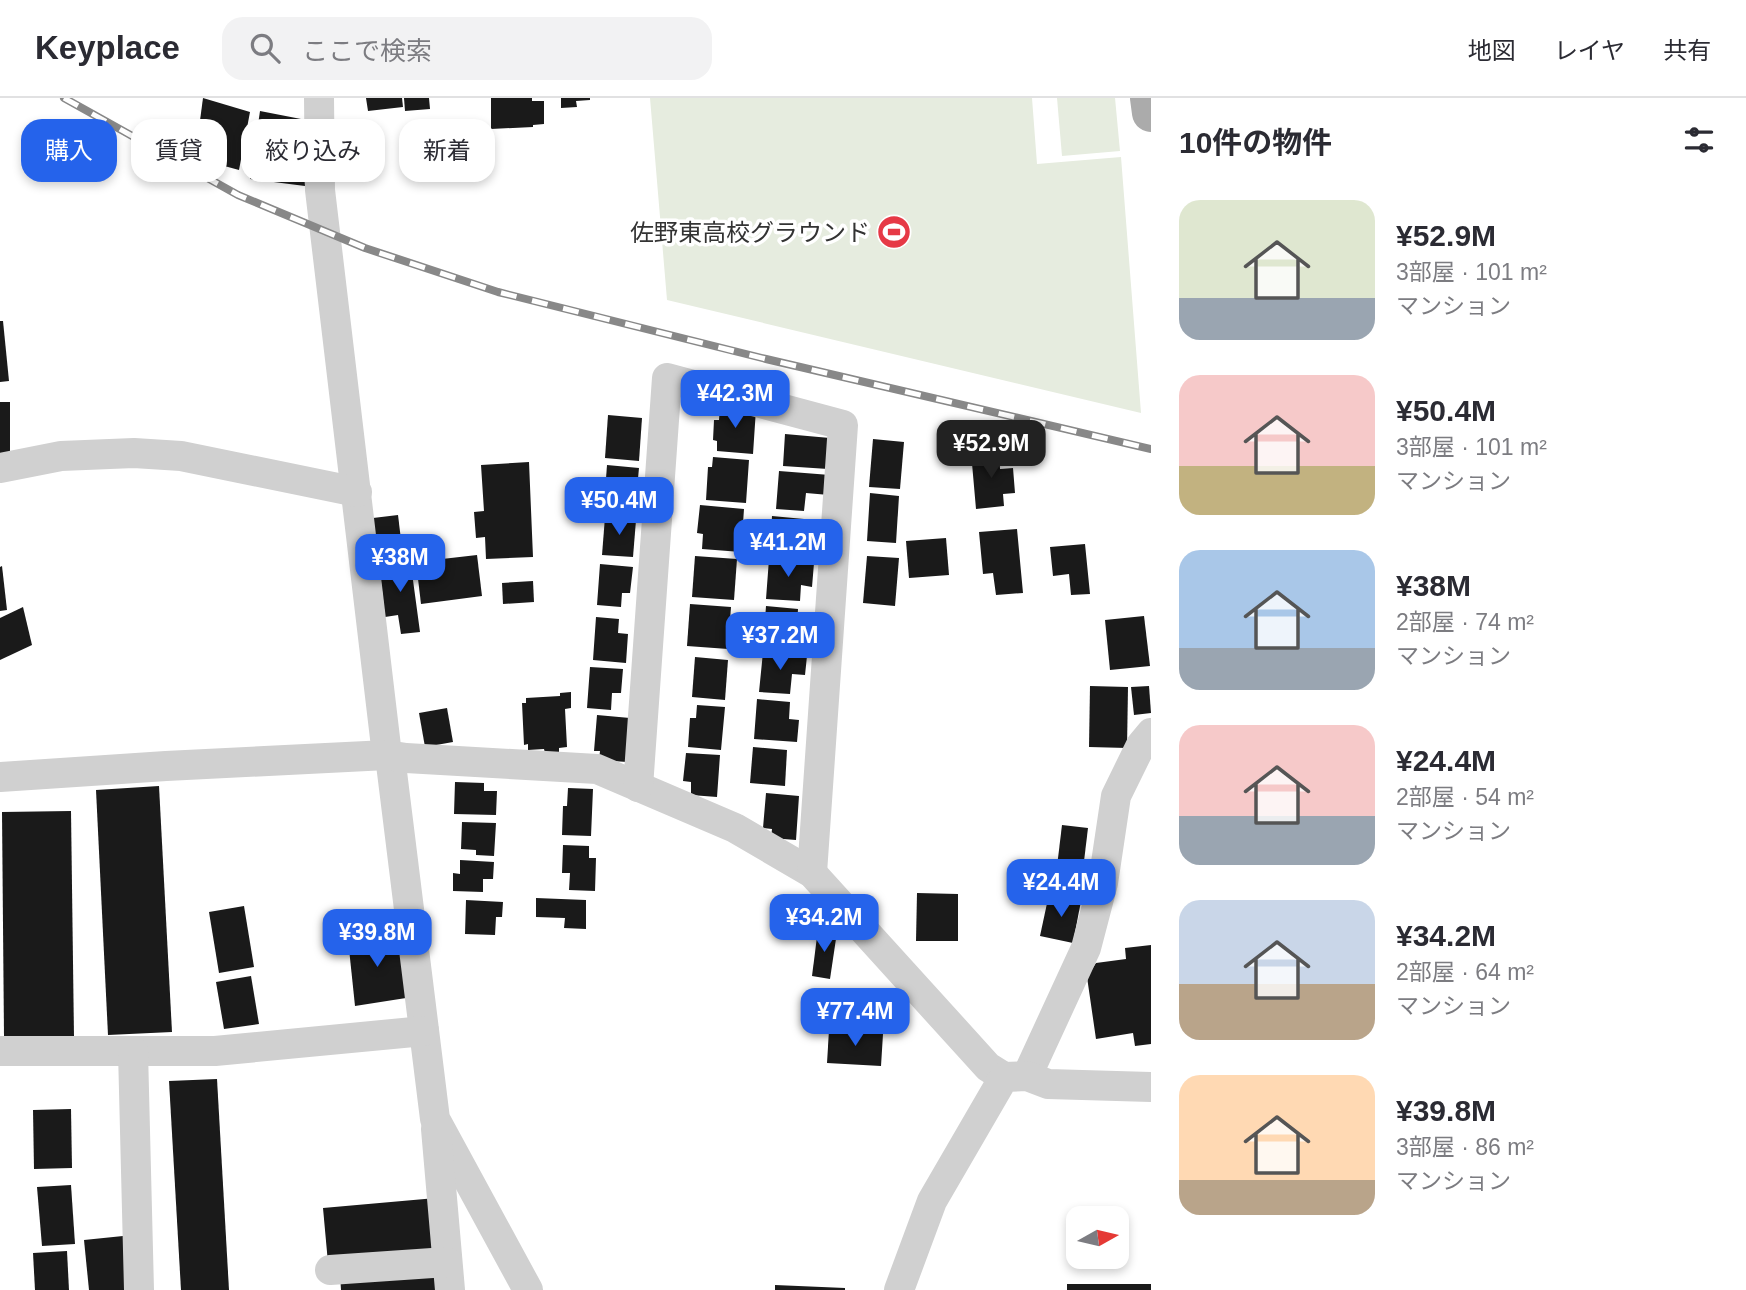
<!DOCTYPE html>
<html lang="ja">
<meta charset="utf-8">
<style>
:root{--surface:#fff;--page:#f2f2f3;--text:#2b2b33;--muted:#7c7c81;--line:#e1e1e2;--accent:#2563eb}
body{margin:0;font-family:Helvetica,"Noto Sans JP",sans-serif;background:var(--page);color:var(--text);height:100vh;display:flex;flex-direction:column;font-size:26px;white-space:nowrap}
*{box-sizing:border-box;margin:0}
p{font-size:23px;color:var(--muted)}
.icon{flex:none;width:38px;height:38px;fill:none;stroke:currentColor;stroke-width:2;stroke-linecap:round;stroke-linejoin:round}
.map{position:relative;flex:1;overflow:hidden}
.drawer{display:flex;flex-direction:column;background:var(--surface);width:595px}
.drawer>*{flex:none}
.guide{position:absolute;left:21px;top:21px;width:665px;height:63px;display:flex;gap:14px}
.needle{width:46px;rotate:82deg}
.buttons{position:absolute;left:1066px;top:1108px;display:grid;gap:14px}
.buttons a{display:grid;place-items:center;width:63px;height:63px;border-radius:14px;background:var(--surface);box-shadow:0 4px 10px #0003;font-size:35px}
.price{position:absolute;translate:-50% -60px;padding:0 16px;border-radius:14px;background:var(--accent);color:#fff;font-size:23px;line-height:46px;filter:drop-shadow(0 2px 4px #0008)}
.price::after{content:'';position:absolute;left:50%;top:42px;width:21px;height:16px;margin-left:-10px;background:inherit;clip-path:polygon(0 0,100% 0,50% 100%)}
.price.on{background:#222;color:#fff}
ul{padding:0;list-style:none}
li{display:flex;align-items:center;gap:21px;height:175px;padding:0 28px}
li span{display:grid;place-items:center;flex:none;width:196px;height:140px;border-radius:21px;color:#555}
li>.icon{margin-inline-start:auto}
span .icon{width:84px;height:84px;fill:#fffc;stroke-width:1}
li b{font-size:30px}
h2{display:flex;justify-content:space-between;align-items:center;height:84px;padding:0 28px;font-size:30px}
.chip{padding:0 24px;border-radius:21px;background:var(--surface);box-shadow:0 4px 10px #0003;font-size:24px;line-height:63px}
.chip.on{background:var(--accent);color:#fff}
header{display:flex;align-items:center;gap:42px;box-sizing:border-box;height:98px;padding:0 35px;background:var(--surface);border-bottom:2px solid var(--line)}
header strong{font-size:33px}
nav{display:flex;gap:38px;margin-inline-start:auto;font-size:24px}
.search{width:490px;height:63px;background:var(--page);display:flex;align-items:center;gap:18px;box-sizing:border-box;padding:0 24px;border-radius:21px;color:var(--muted);font-size:26px}
main{display:flex;flex:1;min-height:0}
.map>svg:first-child{display:block}
.green{fill:#e6ecdf}
.building{fill:#1a1a1a}
.lines{fill:none;stroke-linecap:round;stroke-linejoin:round}
.street{stroke:#d0d0d0;stroke-width:30}
.primary{stroke:#ababab;stroke-width:38}
.rail-casing{stroke:#888;stroke-width:8}
.rail{stroke:#fff;stroke-width:5;stroke-dasharray:16;stroke-linecap:butt}
.labels{text-anchor:middle;dominant-baseline:central;stroke-width:7;stroke-linejoin:round;paint-order:stroke}
.poi-label{font-size:24px;fill:#333;stroke:#fff;text-anchor:end}
</style>
<header>
<strong>Keyplace</strong>
<div class="search"><svg class="icon" aria-label="search" viewBox="0 0 24 24"><circle cx="10" cy="10" r="6"/><path d="M15 15l6 6"/></svg>ここで検索</div>
<nav><a>地図</a><a>レイヤ</a><a>共有</a></nav>
</header>
<main>
<div class="map">
<svg width="1151" height="1192" viewBox="0 0 1151 1192">
<rect width="100%" height="100%" fill="#fff"/>
<!-- green -->
<g class="green">
<polygon points="650,0 1032,0 1037,66 1121,59 1141,315 667,202"/>
<polygon points="1057,0 1115,0 1120,53 1062,58"/>
</g>
<!-- building -->
<g class="building">
<polygon points="203,0 250,14 239,72 195,60"/>
<polygon points="366,0 402,0 403,9 368,13"/>
<polygon points="404,0 429,0 430,11 405,13"/>
<polygon points="491,0 532,0 532,3 544,3 544,26 533,27 533,29 491,31"/>
<polygon points="561,0 590,0 590,2 576,3 577,9 561,10"/>
<polygon points="260,13 301,21 305,88 250,81"/>
<polygon points="0,223 3,223 9,283 0,284"/>
<polygon points="0,304 10,304 10,357 0,359"/>
<polygon points="720,308 756,311 753,356 717,353 717,343 713,342 714,322 719,322"/>
<polygon points="608,317 642,320 639,363 605,360"/>
<polygon points="785,336 830,340 828,371 783,368"/>
<polygon points="873,341 904,344 900,391 869,389"/>
<polygon points="999,352 1000,371 1013,370 1015,395 1003,396 1004,408 976,411 971,354"/>
<polygon points="713,359 749,362 746,405 706,402 708,369 712,369"/>
<polygon points="529,364 533,459 486,461 485,439 476,440 474,414 484,413 481,367"/>
<polygon points="607,367 639,370 635,411 604,408"/>
<polygon points="779,373 830,377 829,397 806,395 804,413 776,411"/>
<polygon points="870,395 899,398 896,445 867,443"/>
<polygon points="700,407 744,411 741,454 702,451 703,436 697,435"/>
<polygon points="398,417 402,450 377,453 373,420"/>
<polygon points="772,418 804,421 802,441 816,442 815,458 770,454"/>
<polygon points="605,419 636,422 633,459 602,457"/>
<polygon points="1017,431 1023,495 996,497 993,475 983,476 979,434"/>
<polygon points="946,440 949,477 909,480 906,443"/>
<polygon points="1085,446 1090,496 1071,497 1069,476 1053,478 1050,449"/>
<polygon points="477,457 482,498 421,506 416,464"/>
<polygon points="695,458 737,461 734,502 692,499"/>
<polygon points="867,458 899,460 895,508 863,505"/>
<polygon points="410,460 420,534 401,536 398,517 385,519 380,475 382,474 381,463"/>
<polygon points="769,461 814,465 812,489 801,487 800,503 766,501"/>
<polygon points="600,466 633,469 630,495 622,495 621,509 597,507"/>
<polygon points="2,468 7,512 0,513 0,469"/>
<polygon points="533,483 534,504 503,506 502,485"/>
<polygon points="690,506 731,509 728,551 687,548"/>
<polygon points="766,508 798,511 797,527 810,528 808,552 763,549"/>
<polygon points="23,509 32,547 0,562 0,520"/>
<polygon points="1144,518 1150,568 1110,572 1105,522"/>
<polygon points="596,519 619,521 618,535 628,536 626,565 593,562"/>
<polygon points="763,554 807,558 805,577 792,576 790,596 759,594"/>
<polygon points="695,559 728,562 725,602 692,599"/>
<polygon points="590,569 623,571 621,595 612,595 611,612 587,610"/>
<polygon points="1090,588 1128,589 1127,650 1089,649"/>
<polygon points="1149,588 1151,615 1134,617 1131,589"/>
<polygon points="571,594 571,610 565,611 567,649 559,650 559,654 545,655 544,651 528,652 528,646 524,647 522,605 526,605 526,600 560,598 560,595"/>
<polygon points="757,601 790,604 789,621 799,622 797,644 754,641"/>
<polygon points="697,607 725,609 721,652 688,649 690,620 696,620"/>
<polygon points="447,610 453,644 425,649 419,615"/>
<polygon points="597,617 630,620 627,664 599,662 600,653 594,653"/>
<polygon points="753,649 787,652 785,688 750,685"/>
<polygon points="686,655 720,657 717,699 691,697 691,684 683,683"/>
<polygon points="455,684 484,685 484,693 497,693 496,717 454,716"/>
<polygon points="159,688 172,934 108,937 96,692"/>
<polygon points="568,690 593,691 591,738 562,737 563,708 567,708"/>
<polygon points="766,695 799,698 796,742 771,740 772,731 763,730"/>
<polygon points="71,713 74,939 4,938 2,714"/>
<polygon points="462,724 496,725 494,758 476,757 476,752 461,751"/>
<polygon points="1062,727 1088,730 1081,788 1055,785"/>
<polygon points="563,747 589,748 589,760 596,760 595,793 569,792 570,775 562,775"/>
<polygon points="460,762 494,764 493,781 483,781 483,794 453,793 453,775 460,776"/>
<polygon points="917,795 958,796 958,843 916,843"/>
<polygon points="1049,796 1081,803 1073,845 1040,838"/>
<polygon points="536,800 586,802 586,831 564,830 565,820 536,819"/>
<polygon points="466,802 503,804 502,819 496,819 495,837 465,836"/>
<polygon points="244,808 254,869 219,875 209,814"/>
<polygon points="818,831 837,834 830,881 812,878"/>
<polygon points="399,834 406,900 355,908 348,841"/>
<polygon points="1151,847 1151,946 1135,948 1133,935 1096,941 1087,879 1096,865 1126,861 1125,850"/>
<polygon points="251,878 259,926 224,931 216,884"/>
<polygon points="829,932 883,936 881,968 827,965"/>
<polygon points="217,981 229,1192 181,1192 169,983"/>
<polygon points="71,1011 72,1070 34,1071 33,1012"/>
<polygon points="71,1087 75,1146 42,1148 37,1089"/>
<polygon points="436,1100 441,1155 328,1165 323,1110"/>
<polygon points="123,1138 128,1192 89,1192 84,1142"/>
<polygon points="67,1153 69,1192 35,1192 33,1155"/>
<polygon points="440,1170 441,1192 341,1192 340,1175"/>
<rect x="1067" y="1186" width="84" height="6"/>
<polygon points="775,1187 845,1190 845,1192 775,1192"/>
</g>
<g class="lines">
<!-- street -->
<g class="street">
<polyline points="319,0 320,92 387,657"/>
<polyline points="0,370 61,358 134,355 181,358 357,394"/>
<polyline points="390,658 435,1021 528,1192"/>
<polyline points="0,679 166,668 387,657 406,660 597,671 735,730 812,775 988,969 1004,979"/>
<polyline points="638,689 667,280 843,327 812,775"/>
<polyline points="0,953 215,953 424,933"/>
<polyline points="133,953 139,1192"/>
<polyline points="1027,978 1086,850 1103,785 1116,698 1141,647 1151,635"/>
<polyline points="436,1031 450,1192"/>
<polyline points="330,1172 447,1164"/>
<polyline points="899,1192 932,1103 1004,979 1027,978 1048,986 1151,989"/>
</g>
<!-- primary -->
<polyline class="primary" points="1149,0 1151,15"/>
<!-- rail casing -->
<g class="rail-casing">
<polyline id="rail" points="64,0 238,97 365,150 498,194 766,261 1151,351"/>
</g>
<!-- rail -->
<use href="#rail" class="rail"/>
</g>
<!-- icons -->
<defs>
<g id="stadium-disc" transform="scale(1.75)"><circle r="9.5" fill="#e63946" stroke="#fff"/><path d="M0-5a6.5 5 0 1 0 0 10a6.5 5 0 1 0 0-10ZM-3.5-1.8h7v3.6h-7Z" fill="#fff"/></g>
</defs>
<g fill-rule="evenodd">
<use href="#stadium-disc" x="894" y="134"/>
</g>
<g class="labels">
<!-- poi labels -->
<g class="poi-label">
<text x="870" y="134">佐野東高校グラウンド</text>
</g>
</g>
</svg>
<div class="buttons">
<a><svg class="needle" viewBox="-14 -14 28 28"><path d="M0-13l5 13h-10z" fill="#e53935"/><path d="M0 13l5-13h-10z" fill="#7c7c81"/></svg></a>
</div>
<b class="price" style="left:735px;top:332px">¥42.3M</b>
<b class="price on" style="left:991px;top:382px">¥52.9M</b>
<b class="price" style="left:619px;top:439px">¥50.4M</b>
<b class="price" style="left:788px;top:481px">¥41.2M</b>
<b class="price" style="left:400px;top:496px">¥38M</b>
<b class="price" style="left:780px;top:574px">¥37.2M</b>
<b class="price" style="left:1061px;top:821px">¥24.4M</b>
<b class="price" style="left:824px;top:856px">¥34.2M</b>
<b class="price" style="left:377px;top:871px">¥39.8M</b>
<b class="price" style="left:855px;top:950px">¥77.4M</b>
<div class="guide">
<a class="chip on">購入</a>
<a class="chip">賃貸</a>
<a class="chip">絞り込み</a>
<a class="chip">新着</a>
</div>
</div>
<section class="drawer">
<h2>10件の物件<svg class="icon" aria-label="filters" viewBox="0 0 24 24"><path d="M4 7h16M4 17h16"/><circle cx="9" cy="7" r="2"/><circle cx="15" cy="17" r="2"/></svg></h2>
<ul>
<li><span style="background:linear-gradient(#dfe7d0 70%,#9aa5b1 0)"><svg class="icon" aria-label="home" viewBox="0 0 24 24"><path d="M3 11l9-7 9 7M6 9v11h12V9"/></svg></span><div><b>¥52.9M</b><p>3部屋 · 101 m²</p><p>マンション</p></div></li>
<li><span style="background:linear-gradient(#f6c9c9 65%,#c2b280 0)"><svg class="icon" aria-label="home" viewBox="0 0 24 24"><path d="M3 11l9-7 9 7M6 9v11h12V9"/></svg></span><div><b>¥50.4M</b><p>3部屋 · 101 m²</p><p>マンション</p></div></li>
<li><span style="background:linear-gradient(#a9c7e8 70%,#9aa5b1 0)"><svg class="icon" aria-label="home" viewBox="0 0 24 24"><path d="M3 11l9-7 9 7M6 9v11h12V9"/></svg></span><div><b>¥38M</b><p>2部屋 · 74 m²</p><p>マンション</p></div></li>
<li><span style="background:linear-gradient(#f6c9c9 65%,#9aa5b1 0)"><svg class="icon" aria-label="home" viewBox="0 0 24 24"><path d="M3 11l9-7 9 7M6 9v11h12V9"/></svg></span><div><b>¥24.4M</b><p>2部屋 · 54 m²</p><p>マンション</p></div></li>
<li><span style="background:linear-gradient(#c9d6e8 60%,#b9a48a 0)"><svg class="icon" aria-label="home" viewBox="0 0 24 24"><path d="M3 11l9-7 9 7M6 9v11h12V9"/></svg></span><div><b>¥34.2M</b><p>2部屋 · 64 m²</p><p>マンション</p></div></li>
<li><span style="background:linear-gradient(#ffd9b3 75%,#b9a48a 0)"><svg class="icon" aria-label="home" viewBox="0 0 24 24"><path d="M3 11l9-7 9 7M6 9v11h12V9"/></svg></span><div><b>¥39.8M</b><p>3部屋 · 86 m²</p><p>マンション</p></div></li>
</ul>
</section>
</main>
